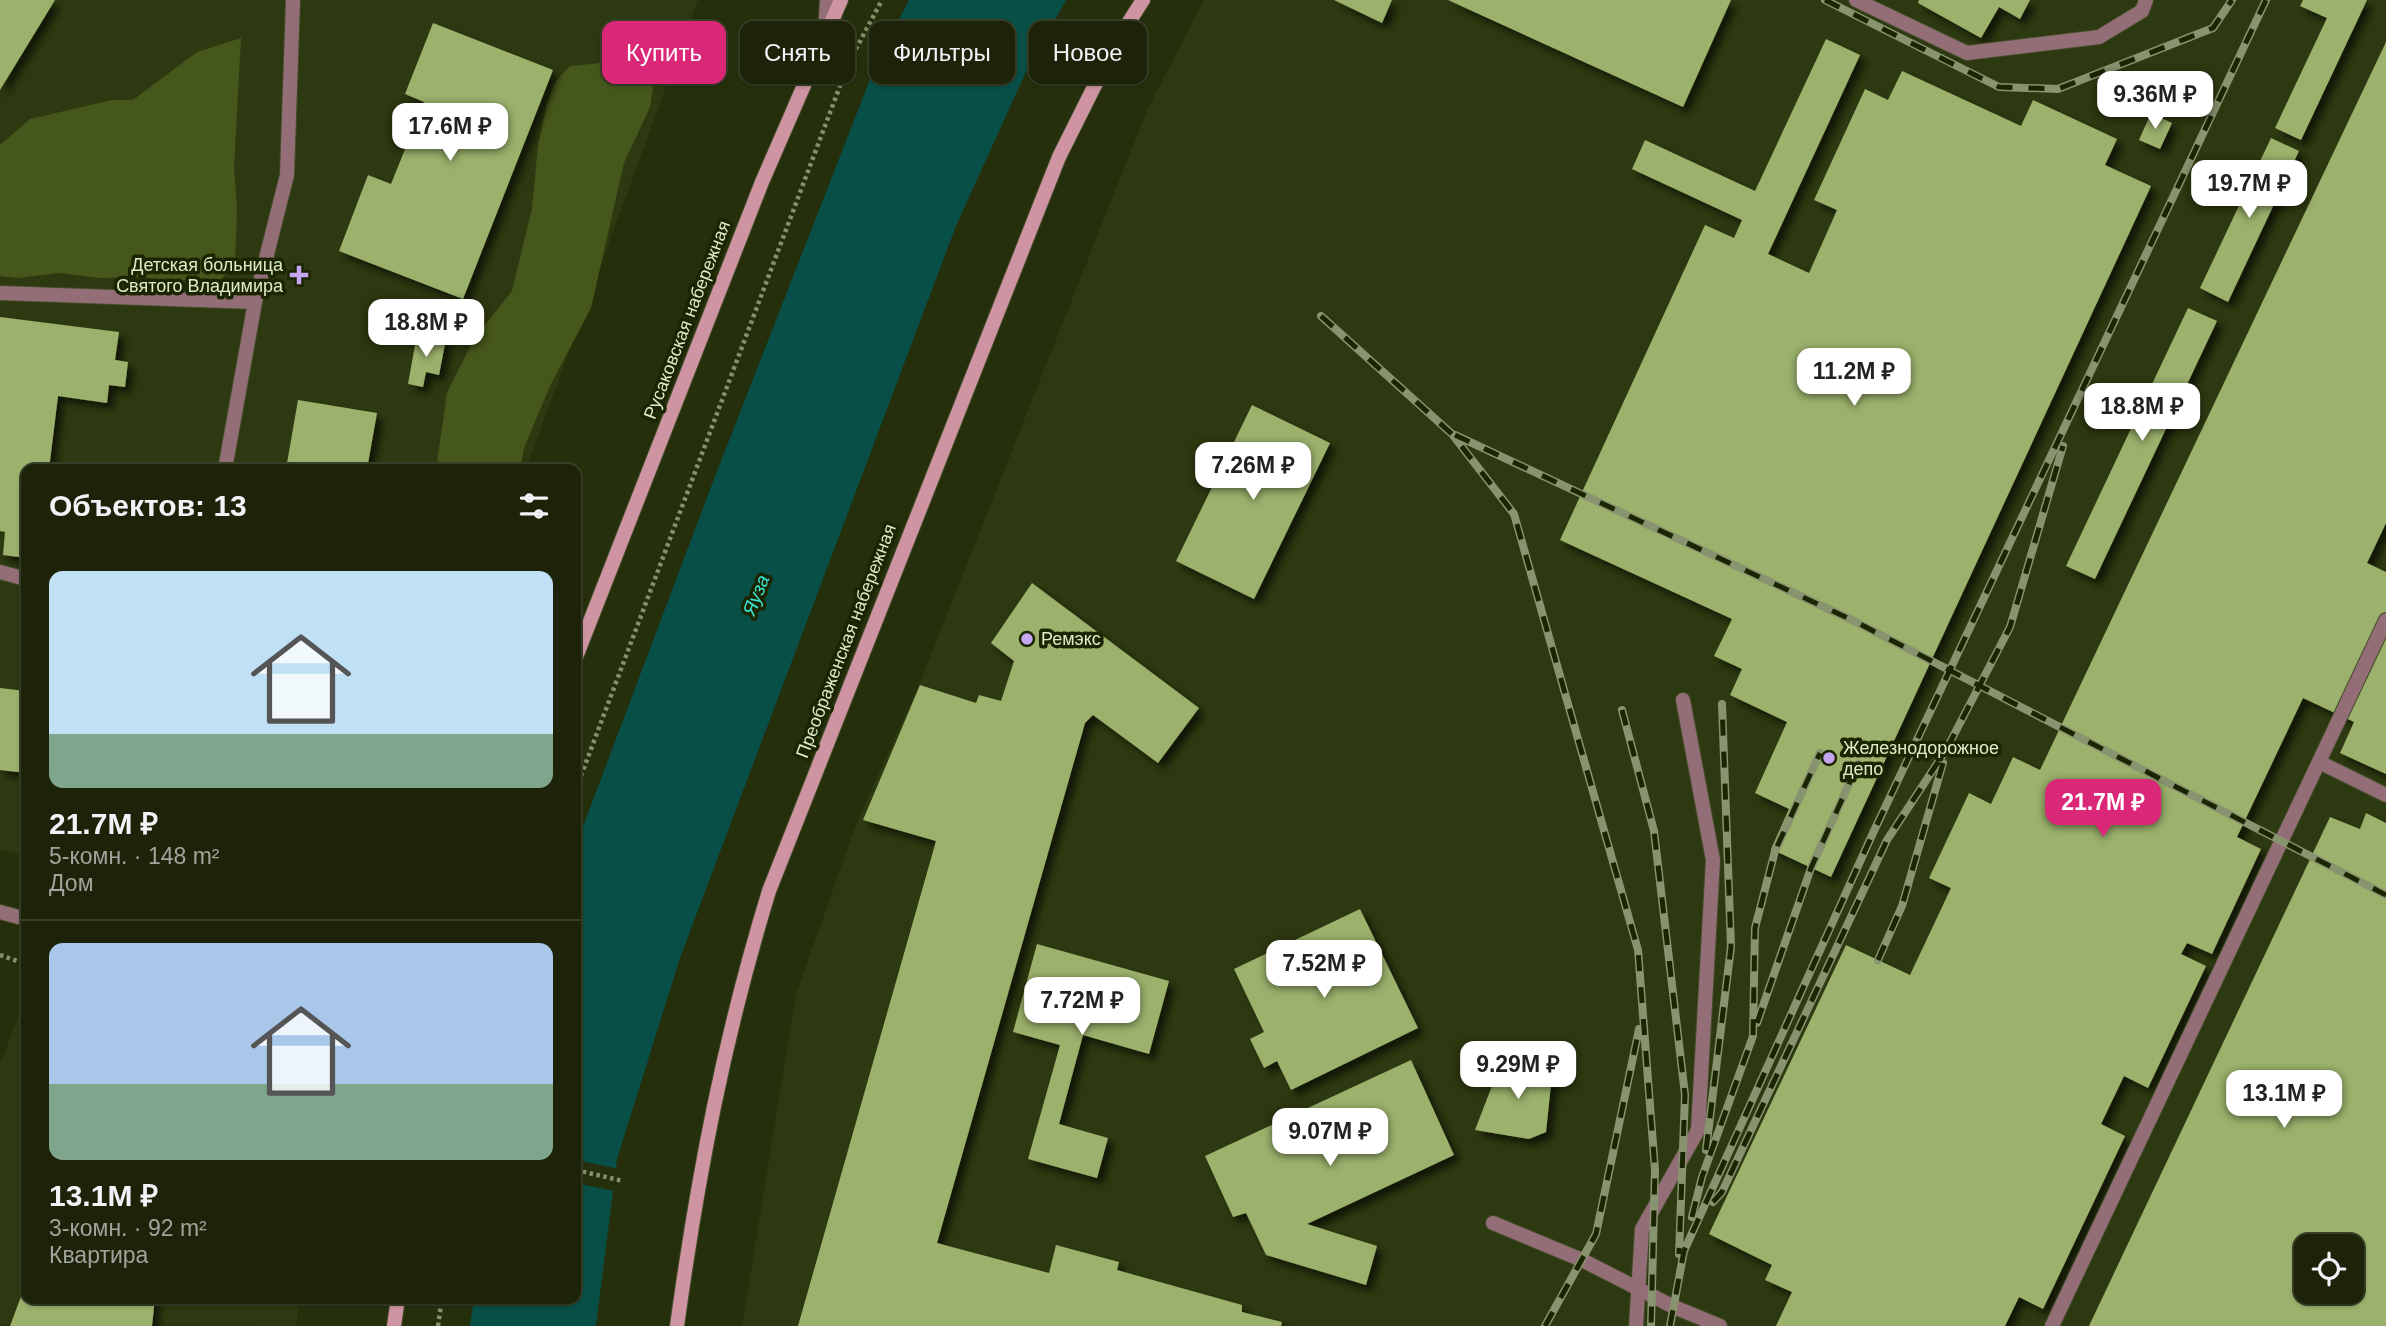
<!DOCTYPE html>
<html lang="ru">
<meta charset="utf-8">
<style>
:root{--surface:#1c2308;--page:#292f16;--text:#f1f3f6;--muted:#a0a49c;--line:#3a4029;--accent:#db2777}
body{margin:0;font-family:Arial,sans-serif;background:var(--page);color:var(--text);height:100vh;display:flex;flex-direction:column;font-size:26px;white-space:nowrap}
*{box-sizing:border-box;margin:0}
p{font-size:23px;color:var(--muted)}
.icon{flex:none;width:38px;height:38px;fill:none;stroke:currentColor;stroke-width:2;stroke-linecap:round;stroke-linejoin:round}
.map{position:relative;flex:1;overflow:hidden}
.drawer{position:absolute;left:21px;top:464px;width:560px;height:840px;display:flex;flex-direction:column;background:var(--surface);border-radius:14px;box-shadow:0 2px 5px #0004,0 0 0 2px var(--line)}
.drawer>*{flex:none}
.banner{position:absolute;left:602px;top:21px;width:665px;height:63px;display:flex;gap:14px}
.fabs{position:absolute;left:2294px;top:1234px;display:grid;gap:14px}
.fabs a{display:grid;place-items:center;width:70px;height:70px;border-radius:14px;background:var(--surface);box-shadow:0 2px 5px #0004,0 0 0 2px var(--line);font-size:35px}
.price{position:absolute;translate:-50% -60px;padding:0 16px;border-radius:14px;background:#fff;color:#222;font-size:23px;line-height:46px;filter:drop-shadow(0 2px 4px #0008)}
.price::after{content:'';position:absolute;left:50%;top:42px;width:21px;height:16px;margin-left:-10px;background:inherit;clip-path:polygon(0 0,100% 0,50% 100%)}
.price.current{background:var(--accent);color:#fff}
ul{padding:0;list-style:none}
li{display:grid;align-content:center;gap:14px;height:371px;padding:0 28px}
li+li{border-top:2px solid var(--line)}
li span{display:grid;place-items:center;height:217px;border-radius:14px;color:#555}
li>.icon{margin-inline-start:auto}
span .icon{width:126px;height:126px;fill:#fffc;stroke-width:1}
li b{font-size:30px}
h2{display:flex;justify-content:space-between;align-items:center;height:84px;padding:0 28px;font-size:30px}
.tag{padding:0 24px;border-radius:14px;background:var(--surface);box-shadow:0 2px 5px #0004,0 0 0 2px var(--line);font-size:24px;line-height:63px}
.tag.current{background:var(--accent);color:#fff}
.map>svg:first-child{display:block}
.built{fill:#2d3910;fill-rule:evenodd}
.forest{fill:#46571b}
.water{fill:#084f47}
.pier{fill:#252f0b}
.building{fill:#9bb16c;fill-rule:evenodd;filter:url(#shadow)}
.lines{fill:none;stroke-linecap:round;stroke-linejoin:round}
.lane-casing{stroke:#434d29;stroke-width:16}
.street-casing{stroke:#434d29;stroke-width:16}
.secondary-casing{stroke:#434d29;stroke-width:16}
.path{stroke:#85906d;stroke-width:4.5;stroke-dasharray:3.5 3.5;stroke-linecap:butt}
.lane{stroke:#936e76;stroke-width:14}
.street{stroke:#936e76;stroke-width:14}
.secondary{stroke:#cf94a2;stroke-width:14}
.rail-casing{stroke:#889370;stroke-width:8}
.rail{stroke:#1b2502;stroke-width:5;stroke-dasharray:16;stroke-linecap:butt}
.poi-dot{fill:#c6a6f0;stroke:#1b2502;stroke-width:2.5}
.labels{text-anchor:middle;dominant-baseline:central;stroke-width:7;stroke-linejoin:round;paint-order:stroke}
.poi-label{font-size:18px;fill:#deebc8;stroke:#1b2502;text-anchor:start}
.street-label{font-size:18px;fill:#deebc8;stroke:#1b2502}
.water-label{font-size:19px;font-style:italic;fill:#36e6d3;stroke:#1b2502}
</style>
<div class="map">
<svg width="2386" height="1326" viewBox="0 0 2386 1326">
<defs>
<filter id="shadow"><feDropShadow dx="6" dy="6" stdDeviation="3.5" flood-color="#0009"/></filter>
</defs>
<rect width="100%" height="100%" fill="#252f0b"/>
<!-- built -->
<g class="built">
<polygon points="0,0 698,0 526,469 26,469 26,857 0,849"/>
<path d="M1204,0H2386V1326H742L796,994L856,824L920,682L1148,108ZM2306,1246H2352V1292H2306Z"/>
<polygon points="21,1009 26,1010 26,1298 300,1299 296,1326 0,1325 0,1064"/>
</g>
<!-- forest -->
<g class="forest">
<polygon points="241,38 234,167 237,208 235,266 221,279 161,281 140,277 99,278 60,273 17,278 0,276 0,145 30,119 112,100 133,100 197,52"/>
<polygon points="601,63 638,72 653,87 650,107 624,163 591,308 550,386 524,448 520,469 436,469 447,393 475,337 512,291 532,208 538,145 547,104 555,82 570,66"/>
</g>
<!-- water -->
<polygon class="water" points="909,0 1066,0 1026,72 956,226 680,958 617,1159 596,1326 470,1326 474,1299 576,1298 576,845 714,479 878,59"/>
<!-- pier -->
<polygon class="pier" points="576,1160 619,1169 614,1191 576,1183"/>
<!-- building -->
<g class="building">
<polygon points="0,0 55,0 0,90"/>
<polygon points="1334,0 1392,0 1382,23"/>
<polygon points="1448,0 1731,0 1683,107"/>
<polygon points="1919,0 2030,0 2020,19 1999,7 1981,38 1918,3"/>
<polygon points="2303,0 2367,0 2301,140 2275,128 2327,18 2300,6"/>
<polygon points="433,23 553,70 463,299 339,251 368,175 391,184 424,102 405,94"/>
<polygon points="1826,39 1860,55 1768,254 1809,273 1837,210 1814,200 1865,89 1888,100 1902,71 2021,126 2033,100 2117,139 2105,165 2151,186 1831,877 1771,849 1789,809 1755,793 1787,722 1730,695 1742,669 1714,656 1732,619 1560,540 1705,225 1734,238 1742,220 1632,169 1645,140 1755,191"/>
<polygon points="2386,42 2386,523 2367,563 2386,572 2386,774 2340,753 2354,722 2303,698 2237,837 2261,849 2212,954 2187,943 2181,954 2206,966 2148,1088 2124,1076 2101,1124 2125,1136 2043,1309 2019,1297 2005,1326 1776,1326 1792,1292 1765,1280 1772,1265 1709,1234 1846,945 1910,975 1951,888 1929,878 1969,793 1991,804 2013,757 2040,770"/>
<polygon points="2151,113 2172,123 2160,149 2139,140"/>
<polygon points="2271,138 2299,151 2228,302 2200,288"/>
<polygon points="2188,308 2217,321 2095,579 2066,566"/>
<polygon points="0,317 119,332 115,360 128,362 125,387 109,385 107,403 58,396 49,469 26,469 26,558 3,555 5,532 0,531"/>
<polygon points="417,334 446,339 439,375 426,372 423,387 408,384"/>
<polygon points="298,400 377,413 367,469 286,469"/>
<polygon points="1252,405 1330,443 1254,599 1176,561"/>
<polygon points="1032,583 1199,708 1158,763 1093,715 1085,723 937,1243 1049,1273 1056,1245 1119,1262 1117,1270 1242,1305 1242,1312 1282,1322 1281,1326 798,1326 936,841 863,820 920,685 976,703 979,695 1001,701 1014,661 991,643"/>
<polygon points="0,688 26,691 26,773 0,770"/>
<path d="M2366,813L2386,823V1326H2089L2330,817L2360,829ZM2306,1246H2352V1292H2306Z"/>
<polygon points="1360,909 1418,1028 1291,1090 1277,1061 1264,1068 1250,1039 1264,1032 1234,969"/>
<polygon points="1037,944 1169,981 1149,1054 1083,1035 1059,1124 1108,1138 1097,1178 1028,1159 1060,1045 1013,1032"/>
<polygon points="1411,1060 1454,1155 1307,1224 1377,1246 1366,1285 1266,1255 1246,1213 1233,1217 1205,1156"/>
<polygon points="1502,1060 1553,1065 1546,1132 1529,1139 1475,1130"/>
<polygon points="26,1283 26,1298 155,1298 152,1326 10,1326"/>
</g>
<g class="lines">
<!-- lane casing -->
<g class="lane-casing">
<g id="lane">
<polyline points="1856,0 1967,53 2099,37 2142,11 2146,0"/>
<polyline points="0,293 255,302 287,175 293,0"/>
<polyline points="225,469 255,302"/>
<polyline points="0,572 26,579"/>
<polyline points="2319,762 2386,795"/>
<polyline points="0,912 26,919"/>
<polyline points="1493,1223 1582,1260 1674,1307 1720,1326"/>
<polyline points="1636,1326 1642,1229 1698,1130 1713,860 1683,700"/>
<polyline points="2052,1326 2386,620"/>
</g>
</g>
<!-- street casing -->
<g class="street-casing">
<polyline id="street" points="825,34 827,0"/>
</g>
<!-- secondary casing -->
<g class="secondary-casing">
<g id="secondary">
<polyline points="576,657 762,182 841,0"/>
<polyline points="394,1326 398,1298"/>
<path d="M677,1326C698,1174 724,1038 769,891L1059,157L1118,39L1143,0"/>
</g>
</g>
<!-- path -->
<g class="path">
<polyline points="576,789 849,62 882,0"/>
<polyline points="0,955 26,964"/>
<polyline points="576,1170 623,1181"/>
<polyline points="438,1326 442,1298"/>
</g>
<!-- lane -->
<use href="#lane" class="lane"/>
<!-- street -->
<use href="#street" class="street"/>
<!-- secondary -->
<use href="#secondary" class="secondary"/>
<!-- rail casing -->
<g class="rail-casing">
<g id="rail">
<polyline points="1825,0 1999,87 2058,89 2213,28 2232,0"/>
<polyline points="1321,316 1452,434 1514,514 1638,950 1655,1170 1651,1326"/>
<polyline points="1455,435 1852,620 2386,895"/>
<polyline points="1622,710 1654,831 1685,1095 1679,1254"/>
<polyline points="1878,960 1902,906 1943,763"/>
<polyline points="1757,1023 1811,868 1858,764"/>
<polyline points="1706,1150 1731,947 1722,704"/>
<polyline points="1713,1202 1722,1192 1887,840 1946,750 2010,627 2063,446"/>
<polyline points="1692,1217 1702,1177 1753,1036 1755,928 1775,851 1820,753"/>
<polyline points="1545,1326 1596,1234 1639,1029"/>
<polyline points="1670,1326 1684,1251 1873,833 2266,0"/>
</g>
</g>
<!-- rail -->
<use href="#rail" class="rail"/>
</g>
<!-- markers -->
<g class="poi-dot">
<path d="M295.5 264.5h7v7h7v7h-7v7h-7v-7h-7v-7h7z"/>
<circle cx="1027" cy="639" r="7"/>
<circle cx="1829" cy="758" r="7"/>
</g>
<g class="labels">
<!-- poi labels -->
<g class="poi-label">
<text x="283" y="265" text-anchor="end">Детская больница<tspan x="283" dy="21">Святого Владимира</tspan></text>
<text x="1041" y="639">Ремэкс</text>
<text x="1843" y="748">Железнодорожное<tspan x="1843" dy="21">депо</tspan></text>
</g>
<!-- street labels -->
<g class="street-label">
<text transform="translate(687 320) rotate(-69)">Русаковская набережная</text>
<text transform="translate(846 641) rotate(-69)">Преображенская набережная</text>
</g>
<!-- water labels -->
<g class="water-label">
<text transform="translate(756 595) rotate(-68)">Яуза</text>
</g>
</g>
</svg>
<div class="fabs">
<a><svg class="icon" aria-label="locate" viewBox="0 0 24 24"><circle cx="12" cy="12" r="6"/><path d="M12 2v4M12 18v4M2 12h4M18 12h4"/></svg></a>
</div>
<b class="price" style="left:2155px;top:131px">9.36M ₽</b>
<b class="price" style="left:450px;top:163px">17.6M ₽</b>
<b class="price" style="left:2249px;top:220px">19.7M ₽</b>
<b class="price" style="left:426px;top:359px">18.8M ₽</b>
<b class="price" style="left:1854px;top:408px">11.2M ₽</b>
<b class="price" style="left:2142px;top:443px">18.8M ₽</b>
<b class="price" style="left:1253px;top:502px">7.26M ₽</b>
<b class="price current" style="left:2103px;top:839px">21.7M ₽</b>
<b class="price" style="left:1324px;top:1000px">7.52M ₽</b>
<b class="price" style="left:1082px;top:1037px">7.72M ₽</b>
<b class="price" style="left:1518px;top:1101px">9.29M ₽</b>
<b class="price" style="left:2284px;top:1130px">13.1M ₽</b>
<b class="price" style="left:1330px;top:1168px">9.07M ₽</b>
<div class="banner">
<a class="tag current">Купить</a>
<a class="tag">Снять</a>
<a class="tag">Фильтры</a>
<a class="tag">Новое</a>
</div>
<section class="drawer">
<h2>Объектов: 13<svg class="icon" aria-label="filters" viewBox="0 0 24 24"><path d="M4 7h16M4 17h16"/><circle cx="9" cy="7" r="2"/><circle cx="15" cy="17" r="2"/></svg></h2>
<ul>
<li><span style="background:linear-gradient(#bfe0f5 75%,#7fa58c 0)"><svg class="icon" aria-label="home" viewBox="0 0 24 24"><path d="M3 11l9-7 9 7M6 9v11h12V9"/></svg></span><div><b>21.7M ₽</b><p>5-комн. · 148 m²</p><p>Дом</p></div></li>
<li><span style="background:linear-gradient(#a9c7e8 65%,#7fa58c 0)"><svg class="icon" aria-label="home" viewBox="0 0 24 24"><path d="M3 11l9-7 9 7M6 9v11h12V9"/></svg></span><div><b>13.1M ₽</b><p>3-комн. · 92 m²</p><p>Квартира</p></div></li>
</ul>
</section>
</div>
